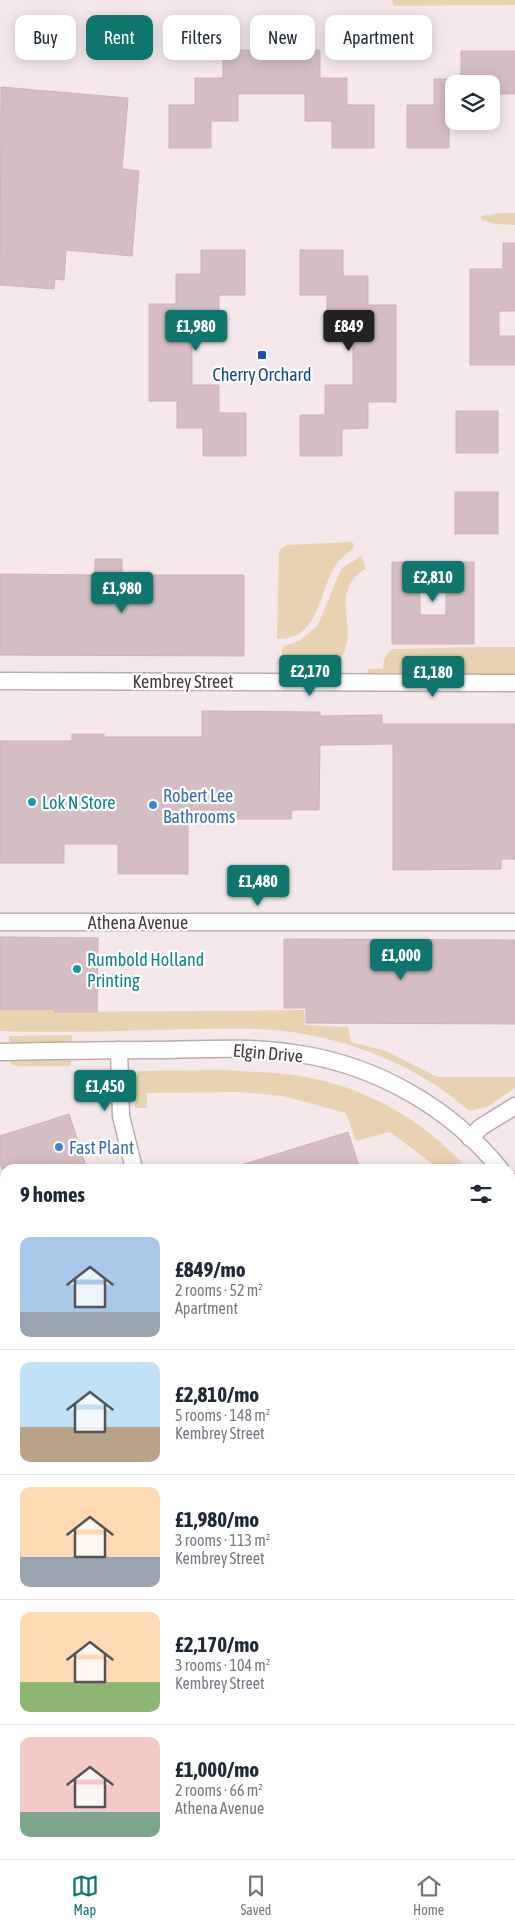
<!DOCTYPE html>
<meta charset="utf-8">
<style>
:root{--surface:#fff;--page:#f6f6f7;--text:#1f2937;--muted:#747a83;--line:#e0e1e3;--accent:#0f766e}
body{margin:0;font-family:"Asap Condensed",sans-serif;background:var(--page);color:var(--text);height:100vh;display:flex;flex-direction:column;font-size:19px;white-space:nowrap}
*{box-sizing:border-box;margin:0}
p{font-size:16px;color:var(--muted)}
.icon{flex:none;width:28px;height:28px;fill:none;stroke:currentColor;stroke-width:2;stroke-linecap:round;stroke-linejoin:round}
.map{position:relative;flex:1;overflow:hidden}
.details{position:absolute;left:0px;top:1164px;width:515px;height:696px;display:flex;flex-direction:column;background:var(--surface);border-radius:15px 15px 0 0;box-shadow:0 2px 12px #0003}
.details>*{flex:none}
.top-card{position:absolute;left:15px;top:15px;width:485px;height:45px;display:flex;gap:10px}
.controls{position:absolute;left:445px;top:75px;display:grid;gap:10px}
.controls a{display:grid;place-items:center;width:55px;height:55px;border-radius:10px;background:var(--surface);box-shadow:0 2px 12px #0003;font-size:25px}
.price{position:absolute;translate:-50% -42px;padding:0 11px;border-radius:5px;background:var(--accent);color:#fff;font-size:16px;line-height:32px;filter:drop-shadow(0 1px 2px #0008)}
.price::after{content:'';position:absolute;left:50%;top:30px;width:15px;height:11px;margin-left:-8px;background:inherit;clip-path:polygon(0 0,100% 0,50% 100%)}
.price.selected{background:#222;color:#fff}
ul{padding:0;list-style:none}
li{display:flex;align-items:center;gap:15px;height:125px;padding:0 20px}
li+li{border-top:1px solid var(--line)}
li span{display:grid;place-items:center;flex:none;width:140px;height:100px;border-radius:10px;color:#555}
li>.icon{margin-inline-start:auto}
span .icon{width:60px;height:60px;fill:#fffc;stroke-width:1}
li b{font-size:21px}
h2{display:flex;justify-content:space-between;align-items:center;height:60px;padding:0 20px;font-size:21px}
.chip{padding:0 18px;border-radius:10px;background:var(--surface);box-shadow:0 2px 12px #0003;font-size:18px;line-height:45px}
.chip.selected{background:var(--accent);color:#fff}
.dock{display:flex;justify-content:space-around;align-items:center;height:70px;border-top:1px solid var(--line);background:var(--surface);font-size:14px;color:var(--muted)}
.dock a{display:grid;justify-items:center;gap:2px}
.dock .selected{color:var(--accent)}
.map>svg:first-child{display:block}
.green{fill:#e7d3b2}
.building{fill:#d5bec3;stroke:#d0b1b8;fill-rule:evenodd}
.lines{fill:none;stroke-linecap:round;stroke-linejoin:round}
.minor-casing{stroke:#bfabae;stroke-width:19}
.primary-casing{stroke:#e16979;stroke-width:29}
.minor{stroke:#fff;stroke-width:16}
.primary{stroke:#fb9aa5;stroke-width:26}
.transit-dot{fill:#1a4fb4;stroke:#fff;stroke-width:2}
.culture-dot{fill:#0f9aa8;stroke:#fff;stroke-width:2}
.shop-dot{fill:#3f7fe0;stroke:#fff;stroke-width:2}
.labels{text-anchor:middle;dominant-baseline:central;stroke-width:4.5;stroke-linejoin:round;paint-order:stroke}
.transit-label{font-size:18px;fill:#164399;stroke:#fff}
.street-label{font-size:18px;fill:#47373b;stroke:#fff}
.shop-label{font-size:18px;fill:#366cbe;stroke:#fff;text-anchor:start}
.culture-label{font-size:18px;fill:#0d838f;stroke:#fff;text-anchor:start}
</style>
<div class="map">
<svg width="515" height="1859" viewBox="0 0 515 1859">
<rect width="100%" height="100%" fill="#f4e8ea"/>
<!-- green -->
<g class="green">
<polygon points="392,0 515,0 515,5 393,6"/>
<polygon points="501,213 515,213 515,225 496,224 481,220 481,216"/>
<path d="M352,542L354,545L353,549C348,553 342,556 338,562C318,588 322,640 277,639L279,551L286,545Z"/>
<path d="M361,556L366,568C322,598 369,631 333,670C317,671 292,677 281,663L282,649L284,646L301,640L318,625L341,569Z"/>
<path d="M485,647H515V674H368V669H383C383,660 385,655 393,649Z"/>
<path d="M55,1000L56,1012L304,1010L305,1025L348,1027L351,1042L386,1051L437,1077H515V1088L487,1107L469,1111C419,1066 350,1039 284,1031C244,1027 203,1029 163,1030C109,1031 54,1033 0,1031V1009H49Z"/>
<polygon points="72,1035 72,1042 9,1042 9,1036"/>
<polygon points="71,1060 71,1066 18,1066 12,1065 10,1061"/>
<path d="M224,1070C249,1072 275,1072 300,1076C365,1086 425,1121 468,1169H439L390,1132L356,1141L346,1113L283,1096L239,1092L147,1093V1108H135L133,1091L138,1071Z"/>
<polygon points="0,1467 1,1480 5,1487 5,1656 0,1604"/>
<polygon points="321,1855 442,1855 443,1859 322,1859"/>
</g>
<!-- building -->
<g class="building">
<polygon points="223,50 320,50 320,78 347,78 347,105 374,105 374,148 332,148 332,121 305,121 305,94 238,94 238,121 211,121 211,148 169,148 169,105 195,105 195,78 223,78"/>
<polygon points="461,51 515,51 515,94 491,94 491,84 461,84"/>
<polygon points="434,79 454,79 454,121 449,121 449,148 407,148 407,105 434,105"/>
<polygon points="1,87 128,98 122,169 139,171 132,256 66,250 64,280 55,279 54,289 0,285"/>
<polygon points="503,243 515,243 515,311 499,311 499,336 515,336 515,365 470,365 470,269 503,269"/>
<polygon points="201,250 245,250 245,295 219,295 219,321 192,321 192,385 219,385 219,413 246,413 246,456 203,456 203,428 177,428 177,401 149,401 149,304 176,304 176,274 201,274"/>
<polygon points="300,250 343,250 343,276 368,276 368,305 396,305 396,402 368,402 368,428 342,429 342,456 300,456 300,415 325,415 325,385 353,385 353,320 327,320 327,295 300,295"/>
<rect x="456" y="411" width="42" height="42"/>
<rect x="455" y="492" width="43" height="42"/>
<polygon points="95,559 122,559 122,575 244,575 244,656 0,655 0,574 95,575"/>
<path d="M392,562H474V644H392ZM420,590H446V615H420Z"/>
<polygon points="202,711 320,712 320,716 382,715 382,724 515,724 515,859 501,859 501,869 393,870 393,744 320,745 319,810 292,810 291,819 212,819 212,810 188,810 188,874 118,874 118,844 64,844 64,863 0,863 0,741 72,741 72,734 104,734 104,737 202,737"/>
<polygon points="0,937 98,938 97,1012 55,1012 55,1009 0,1009"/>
<polygon points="284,939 515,940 515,1024 306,1023 306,1008 284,1008"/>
<polygon points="69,1114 87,1169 2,1169 0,1163 0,1136"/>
<polygon points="348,1132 360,1169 238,1169 238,1166"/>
</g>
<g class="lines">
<!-- minor casing -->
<g class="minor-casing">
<g id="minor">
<polyline points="0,681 515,683"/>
<polyline points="0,922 515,922"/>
<polyline points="119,1050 121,1116 134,1169"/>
<path d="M0,1052C53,1051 106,1050 160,1050C206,1049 254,1046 300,1054C377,1066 451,1108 500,1169"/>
<polyline points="470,1138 481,1127 515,1106"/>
<polyline points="510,1181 515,1187"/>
<polyline points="510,1442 515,1440"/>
</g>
</g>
<!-- primary casing -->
<g class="primary-casing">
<g id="primary">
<polyline points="0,1708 5,1806"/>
<polyline points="7,1855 7,1859"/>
</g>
</g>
<!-- minor -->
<use href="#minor" class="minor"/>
<!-- primary -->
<use href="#primary" class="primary"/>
</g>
<!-- markers -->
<rect class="transit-dot" x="257" y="350" width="10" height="10" rx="2.5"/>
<g class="culture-dot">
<circle cx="32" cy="802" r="5"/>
<circle cx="77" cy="969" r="5"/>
</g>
<g class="shop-dot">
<circle cx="153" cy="805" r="5"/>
<circle cx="59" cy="1147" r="5"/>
</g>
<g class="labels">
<!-- transit labels -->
<g class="transit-label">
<text x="262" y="374">Cherry Orchard</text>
</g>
<!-- street labels -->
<g class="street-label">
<text x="183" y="681">Kembrey Street</text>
<text x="138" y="922">Athena Avenue</text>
<text transform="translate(268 1053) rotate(5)">Elgin Drive</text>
</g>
<!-- shop labels -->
<g class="shop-label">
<text x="163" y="795">Robert Lee<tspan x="163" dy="21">Bathrooms</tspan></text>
<text x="69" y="1147">Fast Plant</text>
</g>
<!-- culture labels -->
<g class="culture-label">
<text x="42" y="802">Lok N Store</text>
<text x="87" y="959">Rumbold Holland<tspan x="87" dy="21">Printing</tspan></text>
</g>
</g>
</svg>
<div class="controls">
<a><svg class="icon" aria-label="layers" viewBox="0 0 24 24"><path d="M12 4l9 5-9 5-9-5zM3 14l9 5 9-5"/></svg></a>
</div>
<b class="price" style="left:196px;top:352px">£1,980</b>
<b class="price selected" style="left:349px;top:352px">£849</b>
<b class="price" style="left:433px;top:603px">£2,810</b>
<b class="price" style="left:122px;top:614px">£1,980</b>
<b class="price" style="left:310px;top:697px">£2,170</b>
<b class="price" style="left:433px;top:698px">£1,180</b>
<b class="price" style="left:258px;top:907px">£1,480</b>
<b class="price" style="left:401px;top:981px">£1,000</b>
<b class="price" style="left:105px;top:1112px">£1,450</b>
<div class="top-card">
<a class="chip">Buy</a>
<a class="chip selected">Rent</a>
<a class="chip">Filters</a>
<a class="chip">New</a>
<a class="chip">Apartment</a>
</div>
<section class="details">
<h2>9 homes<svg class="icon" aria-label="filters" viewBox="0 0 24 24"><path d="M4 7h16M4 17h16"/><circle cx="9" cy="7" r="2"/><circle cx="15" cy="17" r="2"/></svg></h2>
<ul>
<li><span style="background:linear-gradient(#a9c7e8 75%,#9aa5b1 0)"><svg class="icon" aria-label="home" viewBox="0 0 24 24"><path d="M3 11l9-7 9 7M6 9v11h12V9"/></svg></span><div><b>£849/mo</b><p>2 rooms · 52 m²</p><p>Apartment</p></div></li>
<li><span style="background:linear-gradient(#bfe0f5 65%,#b9a48a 0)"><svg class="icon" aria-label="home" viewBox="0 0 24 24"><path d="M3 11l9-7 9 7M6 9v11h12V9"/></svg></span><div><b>£2,810/mo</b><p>5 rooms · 148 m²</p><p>Kembrey Street</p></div></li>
<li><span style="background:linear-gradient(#ffd9b3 70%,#9aa5b1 0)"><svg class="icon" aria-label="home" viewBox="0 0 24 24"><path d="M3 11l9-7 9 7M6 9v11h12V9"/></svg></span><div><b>£1,980/mo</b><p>3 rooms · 113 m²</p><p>Kembrey Street</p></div></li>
<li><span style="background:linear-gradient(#ffd9b3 70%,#8fb573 0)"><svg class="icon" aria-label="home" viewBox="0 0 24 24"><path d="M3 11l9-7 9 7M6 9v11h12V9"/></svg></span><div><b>£2,170/mo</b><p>3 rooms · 104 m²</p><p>Kembrey Street</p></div></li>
<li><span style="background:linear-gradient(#f6c9c9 75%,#7fa58c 0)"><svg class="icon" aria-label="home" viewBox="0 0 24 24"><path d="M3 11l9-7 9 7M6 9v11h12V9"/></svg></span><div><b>£1,000/mo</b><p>2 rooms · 66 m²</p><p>Athena Avenue</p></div></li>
</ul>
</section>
</div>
<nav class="dock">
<a class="selected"><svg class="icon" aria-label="map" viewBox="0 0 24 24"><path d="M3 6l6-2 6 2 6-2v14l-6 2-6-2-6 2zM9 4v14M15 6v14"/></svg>Map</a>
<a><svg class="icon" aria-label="saved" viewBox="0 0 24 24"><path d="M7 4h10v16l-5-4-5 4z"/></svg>Saved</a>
<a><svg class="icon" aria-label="home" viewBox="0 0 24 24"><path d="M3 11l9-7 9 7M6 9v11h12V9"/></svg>Home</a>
</nav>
